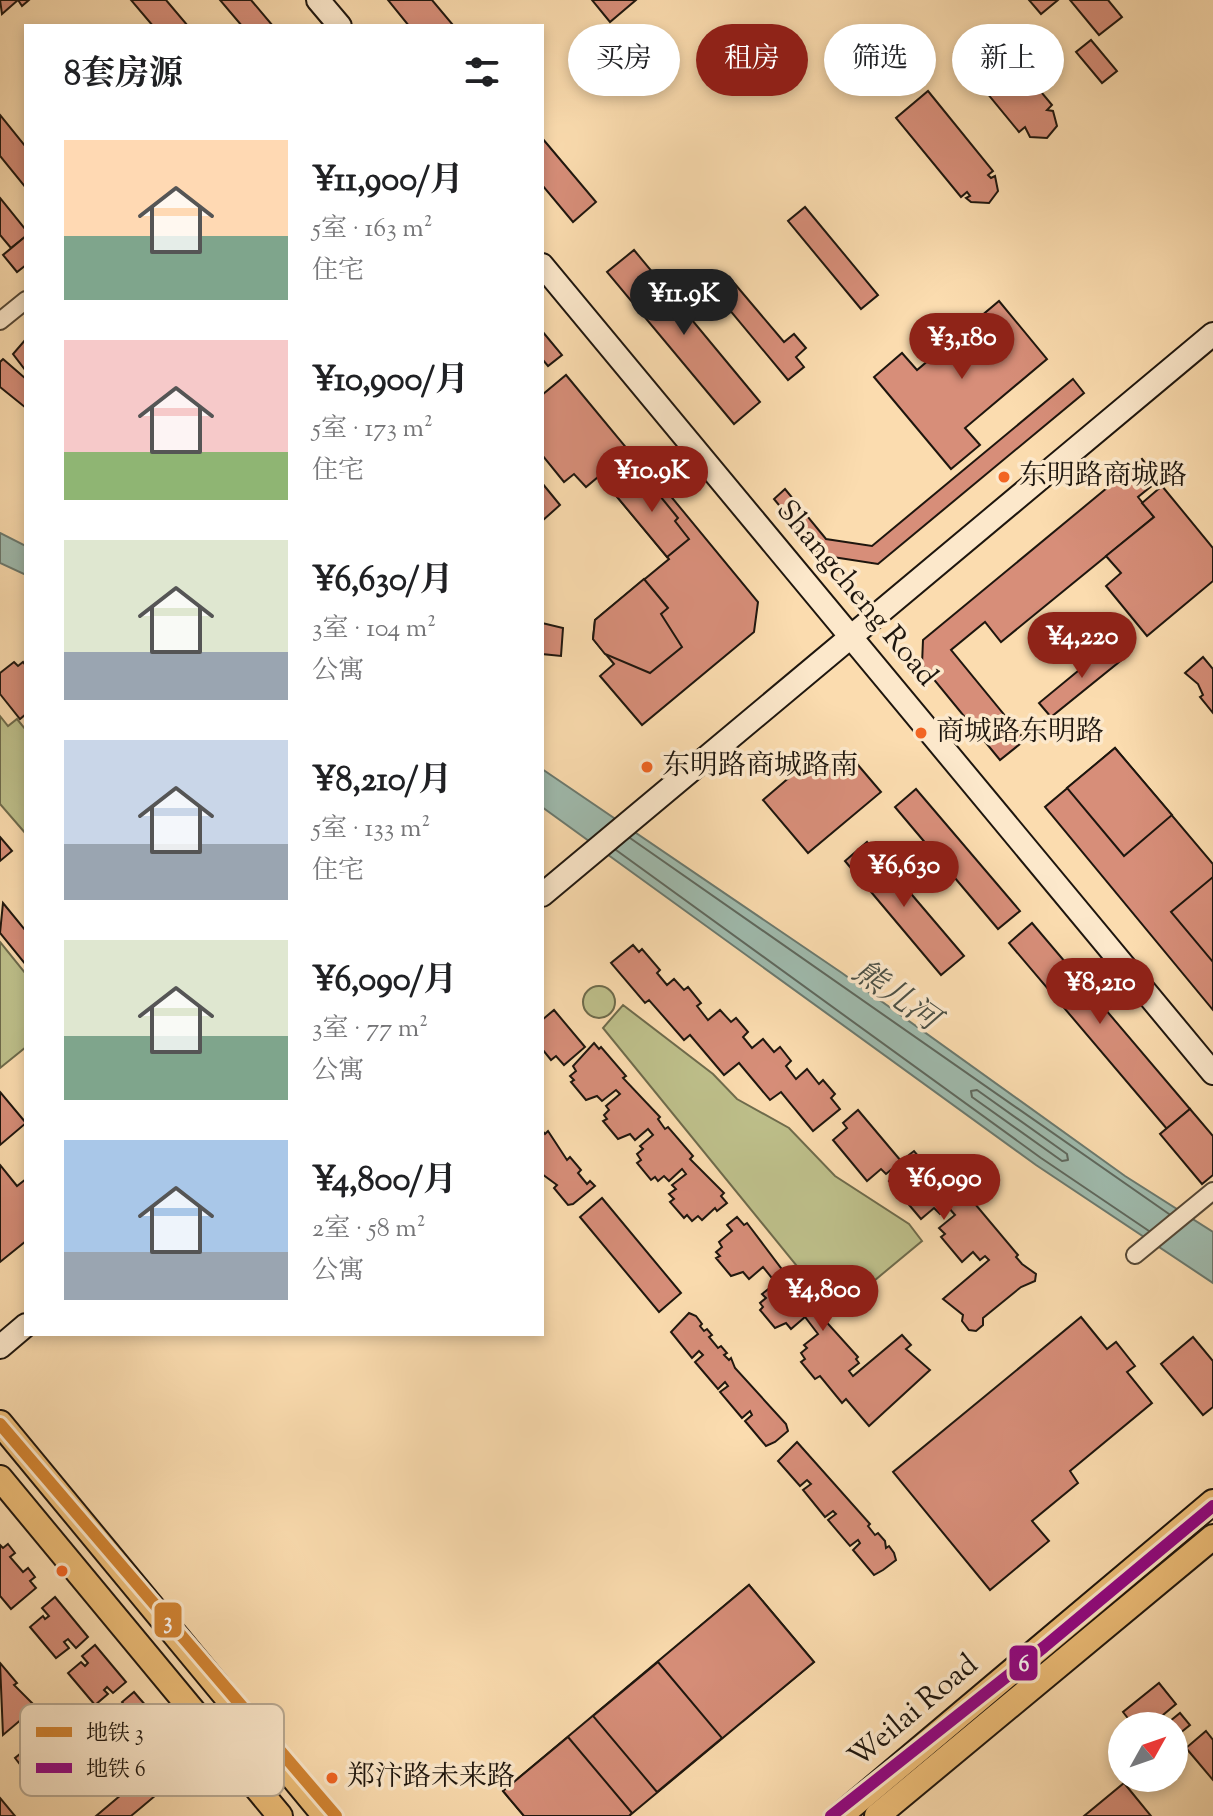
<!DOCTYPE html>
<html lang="zh">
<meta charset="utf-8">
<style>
:root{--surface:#fff;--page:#f6f6f6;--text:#202124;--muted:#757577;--accent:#8f2418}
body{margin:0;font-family:"Sorts Mill Goudy","Noto Serif SC",serif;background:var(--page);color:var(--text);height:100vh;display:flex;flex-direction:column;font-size:30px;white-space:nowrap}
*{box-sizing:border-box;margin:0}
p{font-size:26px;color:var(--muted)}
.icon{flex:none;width:44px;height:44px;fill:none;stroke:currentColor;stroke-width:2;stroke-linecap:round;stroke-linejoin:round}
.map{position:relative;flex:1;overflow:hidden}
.sheet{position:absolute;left:24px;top:24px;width:520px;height:1312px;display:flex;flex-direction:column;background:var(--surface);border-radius:0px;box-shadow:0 4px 12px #0003}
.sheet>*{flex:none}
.banner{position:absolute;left:568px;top:24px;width:524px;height:72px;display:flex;gap:16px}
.needle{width:52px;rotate:50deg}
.buttons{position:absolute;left:1108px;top:1712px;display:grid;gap:16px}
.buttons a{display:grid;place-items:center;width:80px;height:80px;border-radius:50%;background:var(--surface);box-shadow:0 4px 12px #0003;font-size:40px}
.price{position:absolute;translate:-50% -68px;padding:0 18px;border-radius:28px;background:var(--accent);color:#fff;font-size:26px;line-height:52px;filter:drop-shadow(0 2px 4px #0008)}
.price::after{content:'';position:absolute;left:50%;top:48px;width:24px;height:18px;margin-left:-12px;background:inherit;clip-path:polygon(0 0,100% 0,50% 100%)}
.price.selected{background:#222;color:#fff}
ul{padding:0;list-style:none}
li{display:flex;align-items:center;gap:24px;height:200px;padding:0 40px}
li span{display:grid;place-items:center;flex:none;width:224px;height:160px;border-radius:0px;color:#555}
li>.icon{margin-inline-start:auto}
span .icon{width:96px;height:96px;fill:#fffc;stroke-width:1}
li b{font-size:34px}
h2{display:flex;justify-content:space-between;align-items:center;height:96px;padding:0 40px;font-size:34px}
.tag{padding:0 28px;border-radius:36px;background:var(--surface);box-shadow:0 4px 12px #0003;font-size:28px;line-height:72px}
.tag.selected{background:var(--accent);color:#fff}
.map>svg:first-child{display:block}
.green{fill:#bec08b;stroke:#6e6b4c;stroke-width:2}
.water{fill:#9fbbae;stroke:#6b796e;stroke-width:2}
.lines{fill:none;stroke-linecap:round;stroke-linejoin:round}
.shore{stroke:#5e685e;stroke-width:2}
.building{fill:#d78e79;stroke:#1e160e;stroke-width:2}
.street-casing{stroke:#554836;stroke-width:20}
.secondary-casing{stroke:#1e160e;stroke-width:26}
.primary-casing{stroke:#1e160e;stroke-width:28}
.street{stroke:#fce8cb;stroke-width:16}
.secondary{stroke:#fce8cb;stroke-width:22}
.primary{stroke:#eebe78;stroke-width:24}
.metro-1-casing{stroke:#fce8cb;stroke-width:18}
.metro-2-casing{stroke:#fce8cb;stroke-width:18}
.metro-1{stroke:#d38533;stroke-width:12}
.metro-2{stroke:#920783;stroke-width:12}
.bus-dot{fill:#f26522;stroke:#fce8cb;stroke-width:3}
.labels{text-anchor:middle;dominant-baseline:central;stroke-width:7;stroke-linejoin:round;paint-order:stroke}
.bus-label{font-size:28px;fill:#1e160e;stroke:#fce8cb;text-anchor:start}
.street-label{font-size:30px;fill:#1e160e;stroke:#fce8cb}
.water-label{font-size:32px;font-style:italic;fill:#4b5046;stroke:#fce8cb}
.key{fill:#fce8cb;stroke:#b9a992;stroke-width:2}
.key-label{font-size:22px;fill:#1e160e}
.line-badge{stroke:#fce8cb;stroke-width:3}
.badge-label{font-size:22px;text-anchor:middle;font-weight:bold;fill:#fff}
</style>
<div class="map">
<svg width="1213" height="1816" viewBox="0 0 1213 1816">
<rect width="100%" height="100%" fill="#fbdcaf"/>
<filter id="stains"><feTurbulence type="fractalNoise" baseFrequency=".0025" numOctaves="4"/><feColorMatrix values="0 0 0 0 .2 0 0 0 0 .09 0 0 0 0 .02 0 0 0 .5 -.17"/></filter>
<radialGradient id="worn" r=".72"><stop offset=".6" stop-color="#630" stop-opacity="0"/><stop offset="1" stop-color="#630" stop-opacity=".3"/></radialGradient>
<!-- green -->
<g class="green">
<polygon points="0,716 8,726 17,719 26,730 26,834 0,804"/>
<polygon points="0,942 26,974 26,1047 0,1068"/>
<circle cx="599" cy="1002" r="16"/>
<polygon points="623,1005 713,1074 737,1099 789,1128 835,1176 909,1224 922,1241 839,1310 827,1303 603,1028"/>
</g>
<!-- water -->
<g class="water">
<polygon points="0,533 26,546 26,575 0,563"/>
<polygon points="542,769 842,973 1125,1176 1213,1232 1213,1283 1036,1165 542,807"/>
</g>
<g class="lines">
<!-- shore -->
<g class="shore">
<polyline points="630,838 1169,1214"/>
<polyline points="616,850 1041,1158 1149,1231"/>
<polygon points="977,1090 1067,1154 1068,1160 1062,1161 972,1097 971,1091"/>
</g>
</g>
<!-- building -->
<g class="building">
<polygon points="0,0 29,0 22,6 18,0 2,14"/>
<polygon points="131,0 166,0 188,26 153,26"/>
<polygon points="220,0 251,0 273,26 242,26"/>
<polygon points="388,0 432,0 453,25 409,26"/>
<polygon points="592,0 636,0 610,22"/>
<polygon points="1029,0 1058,0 1041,14"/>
<polygon points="1070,0 1108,0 1122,17 1099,35"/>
<polygon points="987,27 1052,105 1047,110 1053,111 1057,126 1047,138 1030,137 1025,127 1019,132 954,53"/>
<polygon points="1091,40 1117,71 1102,83 1076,52"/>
<polygon points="928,91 993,171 988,175 991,178 995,176 998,191 989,203 971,202 966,198 970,196 967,192 961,197 896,118"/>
<polygon points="0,115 26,147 26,188 0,156"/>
<polygon points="542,138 596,202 573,222 542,185"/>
<polygon points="0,198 26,230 26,236 11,248 0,235"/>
<polygon points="805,207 878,295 861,309 788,221"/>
<polygon points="26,236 26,265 17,272 3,255"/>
<polygon points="634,250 760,402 734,424 607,272"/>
<polygon points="729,277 784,342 794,334 806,348 796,357 804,367 788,380 713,290"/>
<polygon points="999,301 1047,359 965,428 980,445 951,469 874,377 902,353 917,370"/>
<polygon points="542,331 562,355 548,366 542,359"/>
<polygon points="26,339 26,371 13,354"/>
<polygon points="3,359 26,379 26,408 0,387 0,362"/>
<polygon points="566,375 629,451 586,487 574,474 564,482 542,455 542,395"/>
<polygon points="1073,379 1084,393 878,564 820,555 774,499 785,489 826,539 872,546"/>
<polygon points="1142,459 1159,480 1138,497 1154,517 1001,642 985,622 951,650 1025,740 1000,760 922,665 923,640"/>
<polygon points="645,465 758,602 754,632 642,725 600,676 614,664 593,639 595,620 669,559 613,492"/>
<polygon points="635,474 647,488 651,485 678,518 675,521 689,539 667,557 613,492"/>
<polygon points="542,483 560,505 542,521"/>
<polygon points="1162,486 1213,548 1213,581 1147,636 1106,586 1121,573 1106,556 1154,517 1142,503"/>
<polygon points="644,579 668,608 661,614 682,647 650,673 605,654 593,639 595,620"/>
<polygon points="542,623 563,628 561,656 542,654"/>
<polygon points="1112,643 1124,658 1051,717 1039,703"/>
<polygon points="1203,657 1213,669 1213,713 1200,697 1203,695 1198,684 1185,673"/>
<polygon points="14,662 18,666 23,662 26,666 26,714 20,719 0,694 0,673"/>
<polygon points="1115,748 1213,864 1213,1010 1045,807"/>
<polygon points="1115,748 1172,815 1124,856 1067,788"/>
<polygon points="812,758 822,770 835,759 847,774 858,765 881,792 808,853 763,800"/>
<polygon points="916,789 1020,911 998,929 895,807"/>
<polygon points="0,837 12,851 0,861"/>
<polygon points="867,842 964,956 941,975 845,861"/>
<polygon points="1213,877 1213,962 1171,912"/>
<polygon points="3,903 26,931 26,965 0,933"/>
<polygon points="1032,923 1190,1109 1167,1129 1009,943"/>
<polygon points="633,945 639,952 642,949 660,970 657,973 667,985 674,979 684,990 688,987 701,1003 697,1006 708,1020 720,1010 731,1022 736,1018 748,1032 743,1037 752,1048 763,1039 774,1052 780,1047 791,1061 786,1066 796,1079 807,1069 819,1084 823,1080 835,1094 831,1098 840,1109 813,1131 781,1092 770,1100 739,1063 724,1075 690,1035 684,1040 649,1000 645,1003 611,963"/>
<polygon points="554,1010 585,1047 564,1065 556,1056 551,1060 542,1049 542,1020"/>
<polygon points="594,1043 599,1049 601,1047 626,1076 623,1078 660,1117 658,1119 665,1129 668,1127 693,1156 690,1159 724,1193 721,1196 727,1203 717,1211 715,1208 702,1220 698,1216 692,1221 687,1215 684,1218 670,1202 674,1199 669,1194 676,1189 672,1185 686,1174 682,1169 669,1181 664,1176 658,1181 655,1177 651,1180 637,1163 641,1160 637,1154 643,1149 640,1146 653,1135 648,1129 635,1140 630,1134 618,1139 603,1121 607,1119 604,1115 609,1110 606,1106 620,1094 616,1090 602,1101 597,1096 586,1100 571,1082 574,1080 570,1076 576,1071 573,1066"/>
<polygon points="0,1092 26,1123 0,1145"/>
<polygon points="1190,1109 1213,1136 1213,1175 1202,1184 1160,1134"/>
<polygon points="858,1110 901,1161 914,1151 956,1200 965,1192 1018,1255 1016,1257 1022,1264 1036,1274 1035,1281 1021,1287 983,1318 983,1325 976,1331 969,1330 962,1321 963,1315 943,1299 989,1260 985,1256 980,1260 973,1252 962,1262 941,1237 945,1234 939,1228 955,1215 948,1207 940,1214 934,1208 921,1219 889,1181 903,1169 898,1164 886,1174 881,1169 867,1181 833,1140 847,1128 843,1123"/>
<polygon points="542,1130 545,1134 548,1131 567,1160 570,1157 581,1170 578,1173 587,1184 590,1181 595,1186 573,1204 568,1205 554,1188 557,1185 542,1174"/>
<polygon points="0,1165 17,1186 26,1179 26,1241 0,1262"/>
<polygon points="602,1198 681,1293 659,1312 580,1217"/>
<polygon points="737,1217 744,1225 747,1223 787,1276 790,1274 814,1303 811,1305 858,1357 856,1359 859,1363 849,1371 853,1376 902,1335 911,1345 906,1349 930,1370 869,1426 846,1399 842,1403 820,1376 815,1379 801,1362 805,1359 801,1353 807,1348 804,1345 818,1334 805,1317 791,1329 786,1323 775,1328 760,1310 763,1307 760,1303 766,1298 762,1294 776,1283 763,1267 749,1279 743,1272 731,1276 716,1258 720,1256 716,1252 722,1247 719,1242 732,1231 727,1225"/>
<polygon points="689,1313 696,1316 702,1324 700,1326 704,1331 707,1329 712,1335 709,1337 718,1348 721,1346 727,1353 724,1355 729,1360 731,1358 735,1368 786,1424 788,1431 775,1442 766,1446 745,1421 752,1415 750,1411 742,1418 720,1392 728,1386 725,1382 718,1389 695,1362 703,1355 699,1351 692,1358 671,1332"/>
<polygon points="1081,1317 1107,1349 1116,1342 1135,1366 1127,1372 1152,1403 1070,1471 1078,1483 1032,1521 1049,1541 990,1590 893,1472"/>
<polygon points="1193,1337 1213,1361 1213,1407 1203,1415 1161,1364"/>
<polygon points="797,1442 870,1524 868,1526 875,1535 878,1533 885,1541 886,1548 889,1546 894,1553 896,1560 883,1570 874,1575 853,1550 860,1543 858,1540 850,1546 828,1520 836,1514 833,1511 825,1517 803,1490 811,1484 807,1480 800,1486 778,1461"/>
<polygon points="8,1544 15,1553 10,1557 23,1572 28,1568 35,1577 30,1581 36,1588 11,1609 0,1596 0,1545 3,1548"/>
<polygon points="749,1585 814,1662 743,1721 679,1644"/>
<polygon points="749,1585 814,1662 629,1816 524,1816 503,1791"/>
<polygon points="55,1597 88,1637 76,1648 68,1639 64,1642 69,1648 56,1658 30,1627 43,1616 45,1619 49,1616 42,1608"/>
<polygon points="95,1645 126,1682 113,1693 107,1687 104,1690 108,1694 95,1705 68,1673 81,1662 85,1666 88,1663 82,1656"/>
<polygon points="658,1662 722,1738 657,1792 593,1716"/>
<polygon points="0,1663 17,1683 14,1685 36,1707 3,1735"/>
<polygon points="1159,1683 1176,1704 1151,1725 1134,1726 1123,1712"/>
<polygon points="134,1692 166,1729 153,1740 149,1734 145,1737 150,1742 136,1754 106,1719 120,1707 124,1712 128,1709 122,1702"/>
<polygon points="1180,1713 1190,1725 1174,1738 1174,1726 1164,1726"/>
<polygon points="1206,1731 1213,1740 1213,1780 1186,1748"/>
<polygon points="45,1734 84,1781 69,1794 47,1768 33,1766 26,1772 15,1758"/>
<polygon points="568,1737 632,1813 629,1816 524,1816 503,1791"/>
<polygon points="153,1768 168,1785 131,1816 96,1816"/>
<polygon points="1124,1783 1151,1816 1084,1816"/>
<polygon points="0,1798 15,1816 0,1816"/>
</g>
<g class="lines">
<!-- street casing -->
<g class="street-casing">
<g id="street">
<polyline points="0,321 26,300"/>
<polyline points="1135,1255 1213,1191"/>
</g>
</g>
<!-- secondary casing -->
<g class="secondary-casing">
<g id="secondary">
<polyline points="318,0 340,26"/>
<polyline points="542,265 1213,1073"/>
<polyline points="542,895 1213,334"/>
<polyline points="0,1347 26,1325"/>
</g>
</g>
<!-- primary casing -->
<g class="primary-casing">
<g id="primary">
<polyline points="0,1423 325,1816"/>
<polyline points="0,1478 280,1816"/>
<polyline points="840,1816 1213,1502"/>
<polyline points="877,1816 1213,1537"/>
</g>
</g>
<!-- street -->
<use href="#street" class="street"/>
<!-- secondary -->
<use href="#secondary" class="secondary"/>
<!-- primary -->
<use href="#primary" class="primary"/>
<!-- metro-1 casing -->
<g class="metro-1-casing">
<polyline id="metro-1" points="0,1424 336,1816"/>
</g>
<!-- metro-2 casing -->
<g class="metro-2-casing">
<polyline id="metro-2" points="831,1816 1044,1647 1213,1506"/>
</g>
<!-- metro-1 -->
<use href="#metro-1" class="metro-1"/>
<!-- metro-2 -->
<use href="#metro-2" class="metro-2"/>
</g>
<!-- markers -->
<g class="bus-dot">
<circle cx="1004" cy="477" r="7"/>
<circle cx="921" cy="733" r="7"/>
<circle cx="647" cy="767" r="7"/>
<circle cx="62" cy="1571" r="7"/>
<circle cx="332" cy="1778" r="7"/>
</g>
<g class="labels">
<!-- bus labels -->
<g class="bus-label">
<text x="1019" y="477">东明路商城路</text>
<text x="936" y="733">商城路东明路</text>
<text x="662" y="767">东明路商城路南</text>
<text x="347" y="1778">郑汴路未来路</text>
</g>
<!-- street labels -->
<g class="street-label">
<text transform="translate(856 594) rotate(50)">Shangcheng Road</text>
<text transform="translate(914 1712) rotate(-40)">Weilai Road</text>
</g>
<!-- water labels -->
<g class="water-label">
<text transform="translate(895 997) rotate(35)">熊儿河</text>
</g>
</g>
<!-- legend -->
<rect x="20" y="1704" width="264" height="92" rx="12" class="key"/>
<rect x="36" y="1727" width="36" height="10" fill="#d38533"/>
<rect x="36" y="1763" width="36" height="10" fill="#920783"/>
<g class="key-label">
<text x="86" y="1740">地铁 3</text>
<text x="86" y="1776">地铁 6</text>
</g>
<g class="line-badge">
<rect x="153" y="1601" width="30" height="38" rx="8" fill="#d38533"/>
<rect x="1008" y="1644" width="31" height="38" rx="8" fill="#920783"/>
</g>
<g class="badge-label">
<text x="168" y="1628">3</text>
<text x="1024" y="1671">6</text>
</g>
<rect width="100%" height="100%" filter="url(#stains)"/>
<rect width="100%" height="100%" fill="url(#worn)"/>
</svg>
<div class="buttons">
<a><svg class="needle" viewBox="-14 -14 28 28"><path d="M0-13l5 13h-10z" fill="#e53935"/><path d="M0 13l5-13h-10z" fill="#757577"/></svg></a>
</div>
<b class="price selected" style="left:684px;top:337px">¥11.9K</b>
<b class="price" style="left:962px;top:381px">¥3,180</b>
<b class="price" style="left:652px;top:514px">¥10.9K</b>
<b class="price" style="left:1082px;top:680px">¥4,220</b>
<b class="price" style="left:904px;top:909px">¥6,630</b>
<b class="price" style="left:1100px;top:1026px">¥8,210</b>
<b class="price" style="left:944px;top:1222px">¥6,090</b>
<b class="price" style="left:823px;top:1333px">¥4,800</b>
<div class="banner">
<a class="tag">买房</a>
<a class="tag selected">租房</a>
<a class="tag">筛选</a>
<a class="tag">新上</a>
</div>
<section class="sheet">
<h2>8套房源<svg class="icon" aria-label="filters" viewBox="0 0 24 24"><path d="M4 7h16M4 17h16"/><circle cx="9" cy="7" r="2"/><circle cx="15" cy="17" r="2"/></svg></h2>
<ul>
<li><span style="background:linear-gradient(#ffd9b3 60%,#7fa58c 0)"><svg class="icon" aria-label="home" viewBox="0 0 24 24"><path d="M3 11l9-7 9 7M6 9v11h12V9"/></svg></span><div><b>¥11,900/月</b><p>5室 · 163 m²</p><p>住宅</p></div></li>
<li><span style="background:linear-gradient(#f6c9c9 70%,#8fb573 0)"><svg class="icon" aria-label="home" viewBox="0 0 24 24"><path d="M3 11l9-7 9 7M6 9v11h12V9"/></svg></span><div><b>¥10,900/月</b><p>5室 · 173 m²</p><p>住宅</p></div></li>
<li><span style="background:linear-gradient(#dfe7d0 70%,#9aa5b1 0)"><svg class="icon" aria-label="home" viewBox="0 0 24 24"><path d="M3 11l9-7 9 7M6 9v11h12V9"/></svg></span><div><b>¥6,630/月</b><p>3室 · 104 m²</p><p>公寓</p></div></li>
<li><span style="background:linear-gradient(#c9d6e8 65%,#9aa5b1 0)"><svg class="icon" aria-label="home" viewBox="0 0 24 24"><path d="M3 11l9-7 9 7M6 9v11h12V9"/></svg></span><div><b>¥8,210/月</b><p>5室 · 133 m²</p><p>住宅</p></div></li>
<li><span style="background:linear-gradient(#dfe7d0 60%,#7fa58c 0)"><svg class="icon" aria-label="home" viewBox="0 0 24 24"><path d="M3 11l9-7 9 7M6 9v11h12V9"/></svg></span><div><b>¥6,090/月</b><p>3室 · 77 m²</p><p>公寓</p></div></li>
<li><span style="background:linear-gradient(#a9c7e8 70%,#9aa5b1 0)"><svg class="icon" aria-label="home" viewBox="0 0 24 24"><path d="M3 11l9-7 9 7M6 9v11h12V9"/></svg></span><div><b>¥4,800/月</b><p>2室 · 58 m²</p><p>公寓</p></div></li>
</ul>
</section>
</div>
